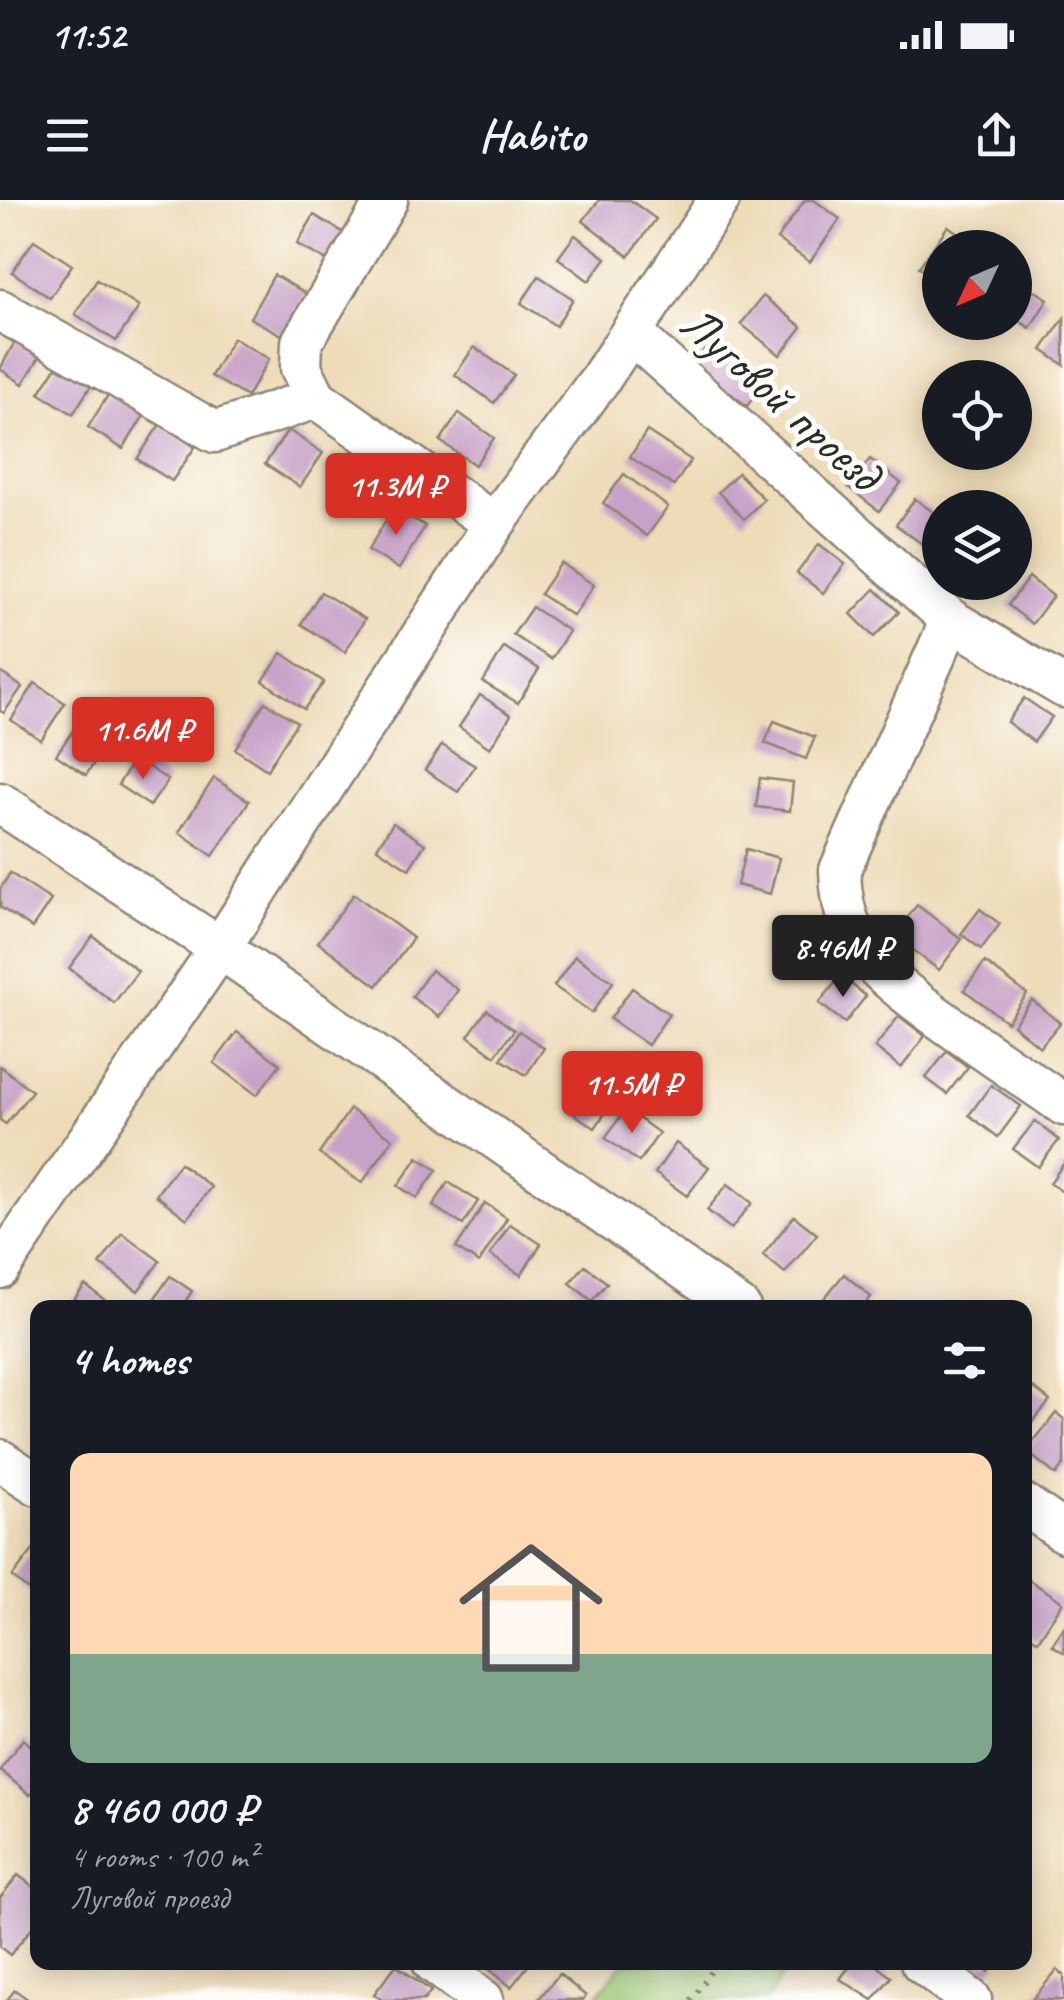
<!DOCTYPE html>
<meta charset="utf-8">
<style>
:root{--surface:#171b24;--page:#242831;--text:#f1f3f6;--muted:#9ea1a6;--accent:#d93025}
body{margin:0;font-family:Caveat,sans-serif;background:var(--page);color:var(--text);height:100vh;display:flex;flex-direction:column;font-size:38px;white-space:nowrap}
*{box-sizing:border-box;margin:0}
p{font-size:32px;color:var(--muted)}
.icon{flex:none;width:55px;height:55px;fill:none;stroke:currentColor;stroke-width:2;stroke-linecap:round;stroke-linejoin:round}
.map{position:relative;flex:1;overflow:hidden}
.side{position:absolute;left:30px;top:1100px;width:1002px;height:670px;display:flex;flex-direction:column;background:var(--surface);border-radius:20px;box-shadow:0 5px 25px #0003}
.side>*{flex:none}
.needle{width:65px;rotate:226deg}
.fabs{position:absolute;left:922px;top:30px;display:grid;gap:20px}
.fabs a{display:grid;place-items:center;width:110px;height:110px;border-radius:50%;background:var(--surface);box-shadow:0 5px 25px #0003;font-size:50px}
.price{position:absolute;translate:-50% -85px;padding:0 22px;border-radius:10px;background:var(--accent);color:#fff;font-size:32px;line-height:65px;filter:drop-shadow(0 2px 5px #0008)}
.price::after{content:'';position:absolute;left:50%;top:60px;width:30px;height:22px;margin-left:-15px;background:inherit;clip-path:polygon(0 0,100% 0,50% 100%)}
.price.current{background:#222;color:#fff}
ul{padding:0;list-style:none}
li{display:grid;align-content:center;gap:20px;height:530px;padding:0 40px}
li span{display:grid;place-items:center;height:310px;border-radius:20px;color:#555}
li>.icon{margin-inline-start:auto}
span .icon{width:180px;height:180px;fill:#fffc;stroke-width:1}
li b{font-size:42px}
h2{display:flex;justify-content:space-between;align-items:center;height:120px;padding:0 40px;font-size:42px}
.status{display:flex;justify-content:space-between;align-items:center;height:70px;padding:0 50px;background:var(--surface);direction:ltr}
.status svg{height:28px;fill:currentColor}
header{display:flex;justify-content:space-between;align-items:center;height:130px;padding:0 40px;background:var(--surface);font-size:45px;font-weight:600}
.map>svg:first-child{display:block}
.green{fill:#9ec976;stroke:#647a50;stroke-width:2.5}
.building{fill:#c7a2c8}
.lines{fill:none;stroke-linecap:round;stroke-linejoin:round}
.minor-casing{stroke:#8c8472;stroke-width:45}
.path{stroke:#8c8472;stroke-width:5;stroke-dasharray:2.5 8;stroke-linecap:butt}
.minor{stroke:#fff;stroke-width:40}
.labels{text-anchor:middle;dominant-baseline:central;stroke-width:10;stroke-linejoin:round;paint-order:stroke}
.street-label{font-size:50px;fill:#2b2b2b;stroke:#fdfcf7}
</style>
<div class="status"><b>11:52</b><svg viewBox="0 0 49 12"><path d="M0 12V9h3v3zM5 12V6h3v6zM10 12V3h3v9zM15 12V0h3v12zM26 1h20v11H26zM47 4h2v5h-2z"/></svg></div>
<header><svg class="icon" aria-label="menu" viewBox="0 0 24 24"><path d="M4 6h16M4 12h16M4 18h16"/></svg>Habito<svg class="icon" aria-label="share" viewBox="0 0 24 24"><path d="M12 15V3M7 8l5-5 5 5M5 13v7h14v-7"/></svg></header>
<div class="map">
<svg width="1064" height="1800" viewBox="0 0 1064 1800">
<rect width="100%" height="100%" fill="#fdfcf7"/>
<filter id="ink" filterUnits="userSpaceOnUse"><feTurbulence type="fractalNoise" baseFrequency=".01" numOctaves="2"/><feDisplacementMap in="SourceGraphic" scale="20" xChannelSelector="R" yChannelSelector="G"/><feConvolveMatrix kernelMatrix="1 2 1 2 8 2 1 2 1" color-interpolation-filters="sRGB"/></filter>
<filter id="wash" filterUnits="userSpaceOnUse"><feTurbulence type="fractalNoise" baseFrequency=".0048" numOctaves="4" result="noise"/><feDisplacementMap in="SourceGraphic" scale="40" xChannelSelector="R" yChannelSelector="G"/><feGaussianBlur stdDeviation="2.25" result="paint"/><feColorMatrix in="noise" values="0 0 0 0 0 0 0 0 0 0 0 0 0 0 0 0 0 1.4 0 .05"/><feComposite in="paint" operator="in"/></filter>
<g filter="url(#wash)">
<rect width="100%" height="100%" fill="#eedcb9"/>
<!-- green -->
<polygon class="green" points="623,1763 623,1762 790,1763 767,1800 594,1800"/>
<g id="blocks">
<!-- building -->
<g class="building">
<polygon points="599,0 630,0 656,19 629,56 583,21"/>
<polygon points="805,0 814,0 840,19 810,62 777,39"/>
<polygon points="314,15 344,33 327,61 297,44"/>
<polygon points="948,26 979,48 940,48 940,82 919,67"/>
<polygon points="575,35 606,58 589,81 558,58"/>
<polygon points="34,40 72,65 50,98 12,72"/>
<polygon points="274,75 307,94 284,136 250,118"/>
<polygon points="539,76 573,99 556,126 521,103"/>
<polygon points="97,80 139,107 116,141 75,114"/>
<polygon points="1018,80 1048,99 1030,128 1015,118"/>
<polygon points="763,96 802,127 780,155 741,124"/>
<polygon points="1064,118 1064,165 1042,150"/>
<polygon points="17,138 42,153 23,184 0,169"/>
<polygon points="233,138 269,159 247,197 211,176"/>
<polygon points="713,138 767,179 747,206 693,165"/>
<polygon points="474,147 514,175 494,203 455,175"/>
<polygon points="59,163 92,184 73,214 39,193"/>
<polygon points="110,192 145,214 123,249 88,227"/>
<polygon points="459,213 494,238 475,265 440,241"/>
<polygon points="160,224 195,247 172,281 137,259"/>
<polygon points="288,230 323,253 300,287 265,264"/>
<polygon points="647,231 691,260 674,286 630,257"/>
<polygon points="870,259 901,283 879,311 848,287"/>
<polygon points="738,273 764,299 744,319 718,292"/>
<polygon points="624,274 668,307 647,336 603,303"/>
<polygon points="915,299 940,317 940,334 929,349 896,325"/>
<polygon points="394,307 425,326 399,369 368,350"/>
<polygon points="819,344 845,364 823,393 797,373"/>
<polygon points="561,363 594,385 573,416 540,394"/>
<polygon points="1029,377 1053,396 1032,424 1008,405"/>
<polygon points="875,389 899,412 874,437 851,414"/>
<polygon points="321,392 365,419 345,452 301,424"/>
<polygon points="532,407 569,431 551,459 513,435"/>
<polygon points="504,447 539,469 518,503 483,482"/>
<polygon points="282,453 324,482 304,509 263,481"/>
<polygon points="0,472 22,487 4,513 0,511"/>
<polygon points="35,483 65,503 41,540 11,520"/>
<polygon points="480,495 511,515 490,548 459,527"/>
<polygon points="1024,498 1052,517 1034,542 1007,522"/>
<polygon points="265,502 297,522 267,570 235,549"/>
<polygon points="774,521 815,537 806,559 765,543"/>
<polygon points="79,522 109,542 86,575 56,555"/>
<polygon points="442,545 475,566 458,592 425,570"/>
<polygon points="135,558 168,580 150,606 118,585"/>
<polygon points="214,578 249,601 213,656 179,632"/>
<polygon points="760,578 793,582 790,611 756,607"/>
<polygon points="393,623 425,644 409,669 377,648"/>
<polygon points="746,649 779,658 770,694 737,685"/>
<polygon points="10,673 51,700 32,728 0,707 0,689"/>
<polygon points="354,694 413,738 377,786 318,742"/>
<polygon points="917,705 962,739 939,770 894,736"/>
<polygon points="980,709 1000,724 981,749 961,734"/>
<polygon points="93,736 138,771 114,803 69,768"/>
<polygon points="575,756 613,782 592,813 554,786"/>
<polygon points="985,762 1027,794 1007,822 964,790"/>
<polygon points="431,770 458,790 439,817 412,797"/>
<polygon points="841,776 866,796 845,823 819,803"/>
<polygon points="632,788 669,814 648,845 610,819"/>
<polygon points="1032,800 1060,823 1040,847 1013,825"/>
<polygon points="487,810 514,830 495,856 468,836"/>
<polygon points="899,816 925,836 901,868 875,847"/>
<polygon points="519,831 544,848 526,875 501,859"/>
<polygon points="237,832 280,864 257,895 214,863"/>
<polygon points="947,851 968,867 947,894 926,878"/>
<polygon points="0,866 32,891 6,924 0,920"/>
<polygon points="593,881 616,897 595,928 571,912"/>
<polygon points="991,885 1021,906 998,937 969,915"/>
<polygon points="350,909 393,939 362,983 319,954"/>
<polygon points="626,909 659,933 639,962 605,938"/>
<polygon points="1035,921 1059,940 1038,967 1013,949"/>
<polygon points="676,943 709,967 687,996 655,973"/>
<polygon points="418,957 437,970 417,998 398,986"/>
<polygon points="180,963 211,987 187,1019 156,995"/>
<polygon points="1064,963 1064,993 1050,983"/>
<polygon points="448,982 478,1001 463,1025 433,1006"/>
<polygon points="728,984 752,1003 731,1029 707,1010"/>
<polygon points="485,1003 507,1018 479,1063 456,1048"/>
<polygon points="794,1016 817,1034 785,1073 763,1055"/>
<polygon points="510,1024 541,1044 521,1075 490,1055"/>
<polygon points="122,1033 160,1061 138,1091 100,1064"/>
<polygon points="585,1065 607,1083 592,1101 570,1083"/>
<polygon points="844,1074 871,1097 862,1108 830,1108 822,1101"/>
<polygon points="170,1076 192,1091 181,1108 153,1108 150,1105"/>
<polygon points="85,1085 115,1108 68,1108"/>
<polygon points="1029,1184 1050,1201 1025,1231 1025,1188"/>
<polygon points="1056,1213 1064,1219 1064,1264 1056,1275 1026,1251"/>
<polygon points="38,1344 38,1392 35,1395 12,1377"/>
<polygon points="1029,1380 1063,1402 1038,1441 1025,1432"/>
<polygon points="1064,1427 1064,1453 1052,1445"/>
<polygon points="23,1539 38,1552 38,1586 30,1595 0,1570"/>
<polygon points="18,1675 38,1690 38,1720 10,1755 0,1747 0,1698"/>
<polygon points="481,1762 531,1762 511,1787"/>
<polygon points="853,1762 872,1762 891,1777 873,1800 840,1779"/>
<polygon points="976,1762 997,1762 989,1772"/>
<polygon points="396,1765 431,1791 424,1800 382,1800 374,1794"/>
<polygon points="1057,1770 1064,1775 1064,1800 1032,1800"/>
<polygon points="559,1774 586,1796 583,1800 538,1800"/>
<polygon points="15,1790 29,1800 7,1800"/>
</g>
</g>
</g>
<g filter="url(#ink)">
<use href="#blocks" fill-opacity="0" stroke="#8c8472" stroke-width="2.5"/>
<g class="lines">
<!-- minor casing -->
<g class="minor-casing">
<g id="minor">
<polyline points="0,110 215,232 316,198 494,324"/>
<path d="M631,133L951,420L840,670C841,701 846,723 862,750C886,789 1020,873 1064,905"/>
<polyline points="316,198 301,168 302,142 387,0"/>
<polyline points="951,420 1064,487"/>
<polyline points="0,603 220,748 740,1108"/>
<polyline points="0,1068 220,748 494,324 601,178 719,0"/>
<polyline points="0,1260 38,1285"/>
<polyline points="1025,1305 1064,1332"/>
<polyline points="433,1762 483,1800"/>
<polyline points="921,1762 971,1800"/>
</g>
</g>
<!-- path -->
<polyline class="path" points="691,1800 718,1762"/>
<!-- minor -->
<use href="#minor" class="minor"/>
</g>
</g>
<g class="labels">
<!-- street labels -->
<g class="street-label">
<text transform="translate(781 198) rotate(42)">Луговой проезд</text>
</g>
</g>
</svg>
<div class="fabs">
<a><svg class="needle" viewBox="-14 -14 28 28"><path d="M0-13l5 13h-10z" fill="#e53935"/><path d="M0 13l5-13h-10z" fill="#9ea1a6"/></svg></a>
<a><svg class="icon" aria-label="locate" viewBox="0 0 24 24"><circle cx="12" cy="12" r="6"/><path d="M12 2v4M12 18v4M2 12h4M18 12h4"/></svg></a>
<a><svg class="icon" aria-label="layers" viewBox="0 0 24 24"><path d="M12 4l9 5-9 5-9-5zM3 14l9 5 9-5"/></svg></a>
</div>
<b class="price" style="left:396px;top:338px">11.3M ₽</b>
<b class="price" style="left:143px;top:582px">11.6M ₽</b>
<b class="price current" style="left:843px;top:800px">8.46M ₽</b>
<b class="price" style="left:632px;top:936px">11.5M ₽</b>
<section class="side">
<h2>4 homes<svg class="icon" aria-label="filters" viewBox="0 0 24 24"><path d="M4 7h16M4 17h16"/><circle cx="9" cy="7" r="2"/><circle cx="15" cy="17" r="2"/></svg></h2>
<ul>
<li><span style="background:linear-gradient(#ffd9b3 65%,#7fa58c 0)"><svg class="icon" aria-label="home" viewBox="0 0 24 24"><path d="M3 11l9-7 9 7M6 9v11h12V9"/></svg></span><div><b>8 460 000 ₽</b><p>4 rooms · 100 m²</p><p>Луговой проезд</p></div></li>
</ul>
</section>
</div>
